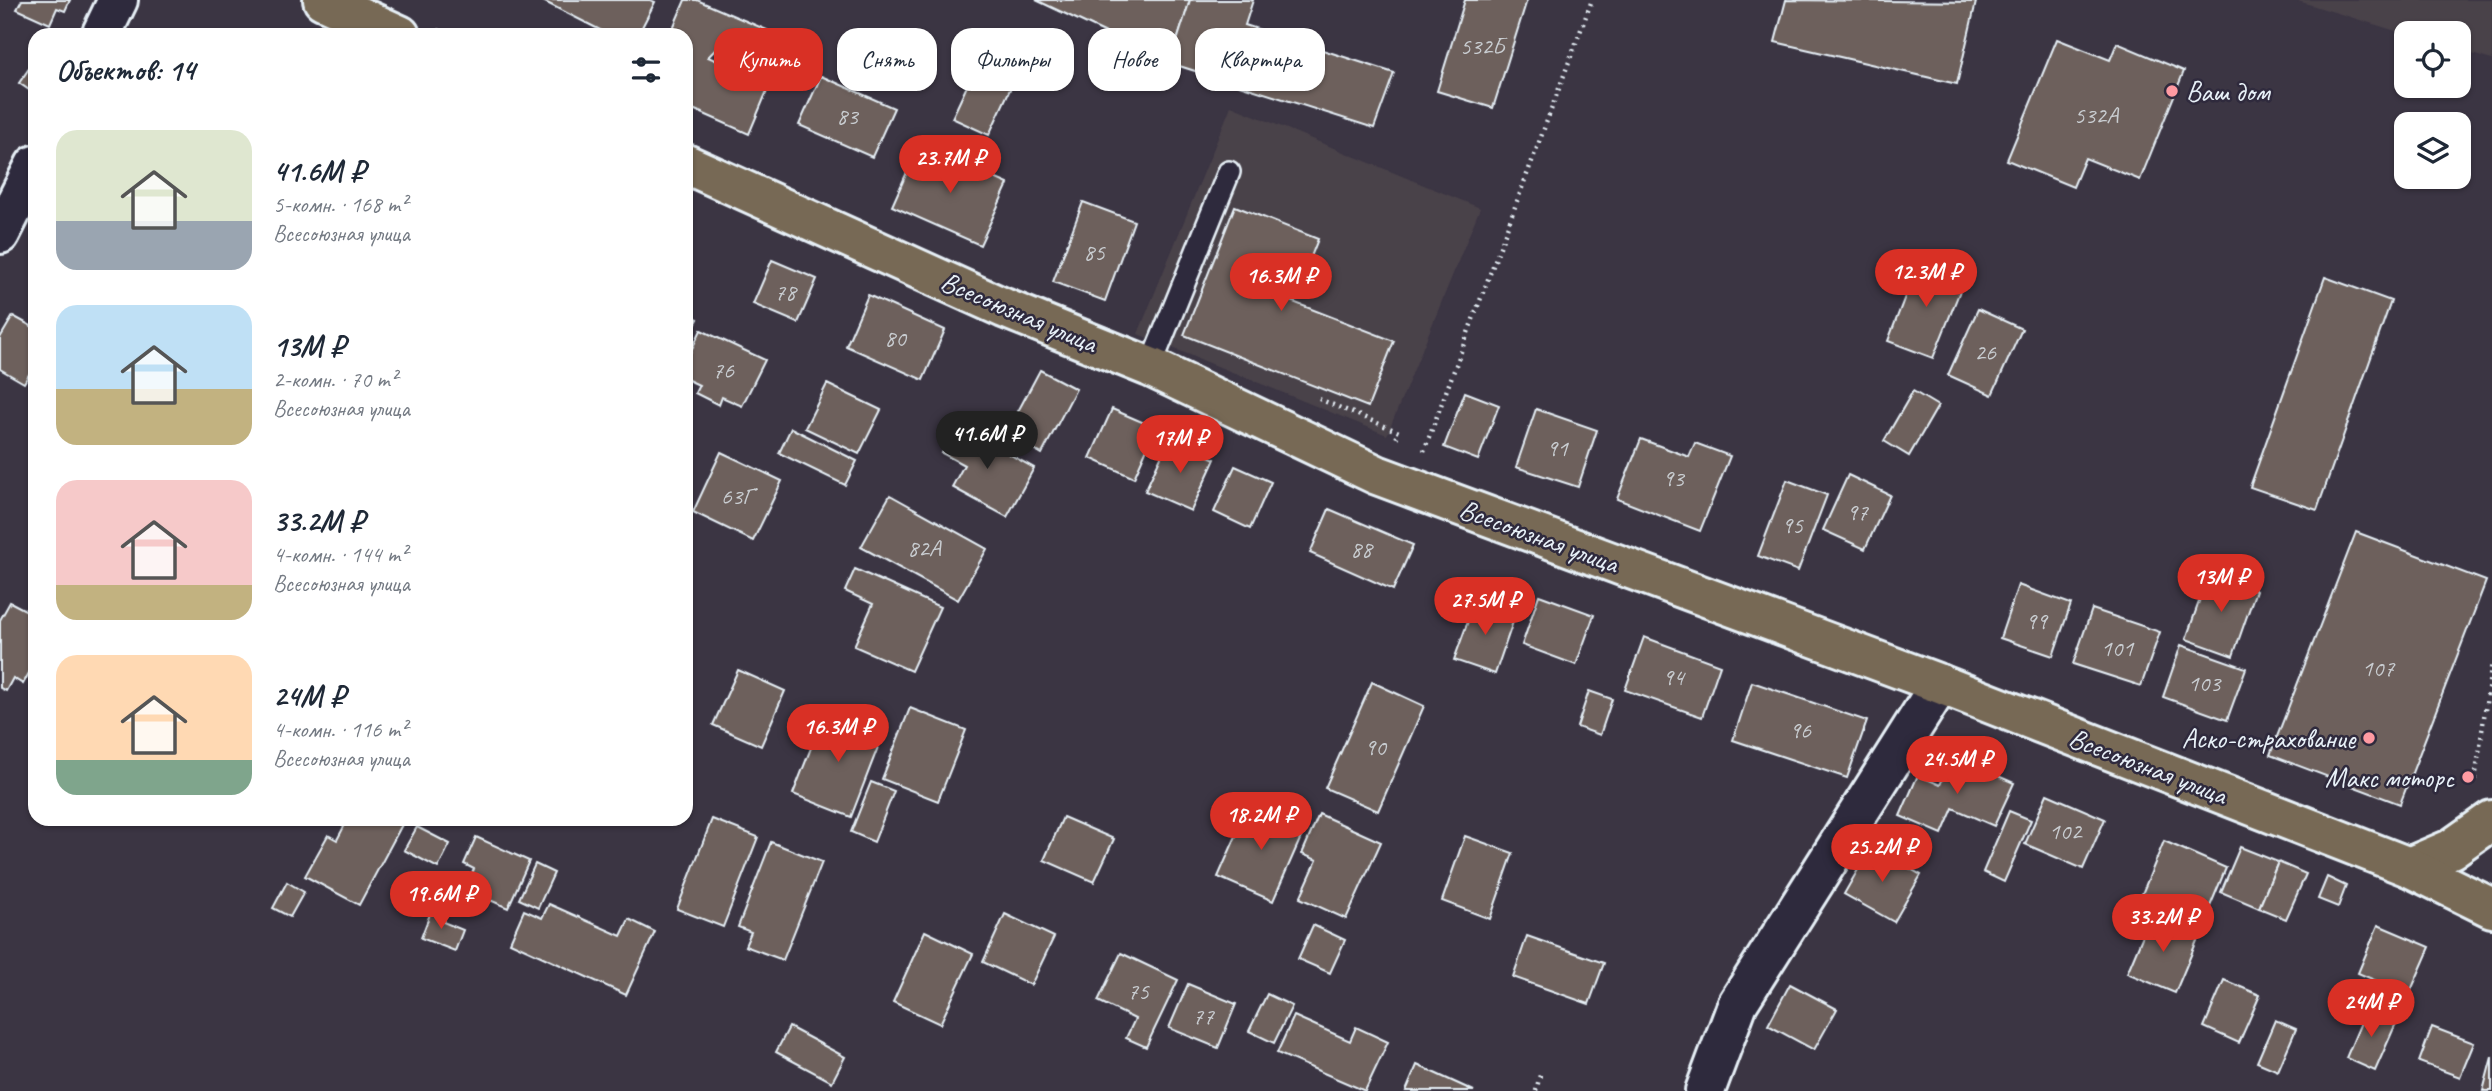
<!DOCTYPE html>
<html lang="ru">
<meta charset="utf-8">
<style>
:root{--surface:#fff;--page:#f6f6f7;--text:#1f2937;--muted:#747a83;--accent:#d93025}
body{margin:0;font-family:Caveat,sans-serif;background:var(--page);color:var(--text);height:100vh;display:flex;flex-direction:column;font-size:26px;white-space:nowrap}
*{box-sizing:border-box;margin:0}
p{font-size:23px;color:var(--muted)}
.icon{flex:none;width:38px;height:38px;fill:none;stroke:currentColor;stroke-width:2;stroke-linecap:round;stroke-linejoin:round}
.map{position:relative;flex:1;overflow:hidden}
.drawer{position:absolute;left:28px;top:28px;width:665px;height:798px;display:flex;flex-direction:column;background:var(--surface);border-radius:21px;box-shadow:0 2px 5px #0004}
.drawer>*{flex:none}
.hud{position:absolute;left:714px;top:28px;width:665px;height:63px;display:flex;gap:14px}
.controls{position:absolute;left:2394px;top:21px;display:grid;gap:14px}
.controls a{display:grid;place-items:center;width:77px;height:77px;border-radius:14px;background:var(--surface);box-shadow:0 2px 5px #0004;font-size:35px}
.price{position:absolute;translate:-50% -60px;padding:0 16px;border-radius:24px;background:var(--accent);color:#fff;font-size:23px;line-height:46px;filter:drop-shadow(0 2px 4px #0008)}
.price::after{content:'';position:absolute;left:50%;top:42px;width:21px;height:16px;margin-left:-10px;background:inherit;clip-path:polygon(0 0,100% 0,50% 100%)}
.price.current{background:#222;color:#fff}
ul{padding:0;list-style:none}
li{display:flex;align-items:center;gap:21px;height:175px;padding:0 28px}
li span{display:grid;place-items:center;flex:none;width:196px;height:140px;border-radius:21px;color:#555}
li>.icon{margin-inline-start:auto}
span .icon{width:84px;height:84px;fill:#fffc;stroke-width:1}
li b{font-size:30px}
h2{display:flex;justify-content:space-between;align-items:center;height:84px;padding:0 28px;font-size:30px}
.pill{padding:0 24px;border-radius:21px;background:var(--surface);box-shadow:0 2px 5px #0004;font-size:24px;line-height:63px}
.pill.current{background:var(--accent);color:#fff}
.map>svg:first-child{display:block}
.built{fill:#4a424a}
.building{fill:#6d615c;stroke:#e8f1f8;stroke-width:2}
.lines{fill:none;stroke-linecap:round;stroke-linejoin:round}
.lane-casing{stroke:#e8f1f8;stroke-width:26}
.street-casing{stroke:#e8f1f8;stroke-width:44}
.primary-casing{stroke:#e8f1f8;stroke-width:44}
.highway-casing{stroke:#e8f1f8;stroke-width:44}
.path{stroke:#e8f1f8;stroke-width:4.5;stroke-dasharray:2 5;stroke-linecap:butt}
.lane{stroke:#2f2a3d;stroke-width:21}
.street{stroke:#2f2a3d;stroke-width:38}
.primary{stroke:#776954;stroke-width:38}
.highway{stroke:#776954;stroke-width:38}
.poi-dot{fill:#ff9aa2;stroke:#2f2a3d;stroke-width:2.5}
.labels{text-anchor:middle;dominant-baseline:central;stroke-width:5;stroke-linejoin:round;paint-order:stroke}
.number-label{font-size:24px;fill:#c9cdd1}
.poi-label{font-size:28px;fill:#e8f1f8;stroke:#2f2a3d;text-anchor:end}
.street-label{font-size:28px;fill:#e8f1f8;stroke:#2f2a3d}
</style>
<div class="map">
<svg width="2492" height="1091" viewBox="0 0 2492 1091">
<rect width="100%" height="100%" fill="#3b3543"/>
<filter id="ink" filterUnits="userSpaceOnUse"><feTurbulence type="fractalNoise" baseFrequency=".0143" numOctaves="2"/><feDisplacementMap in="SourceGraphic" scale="14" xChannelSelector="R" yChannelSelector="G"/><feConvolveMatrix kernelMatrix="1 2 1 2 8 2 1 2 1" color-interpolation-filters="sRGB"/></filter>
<g filter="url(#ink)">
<!-- built -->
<g class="built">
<polygon points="2295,0 2492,0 2492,60 2459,50 2459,33 2406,34"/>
<polygon points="1231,106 1480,208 1387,435 1138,334"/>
</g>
<!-- building -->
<g class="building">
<polygon points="22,0 70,0 65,11 57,8 50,24 17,9"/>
<polygon points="541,0 650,0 655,2 638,35 610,35"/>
<polygon points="685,0 697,0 767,30 752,64 716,49 708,57 770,84 749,134 686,106 686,35 670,35"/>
<polygon points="1036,0 1190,0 1170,63"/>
<polygon points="1190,0 1253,0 1245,25 1394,73 1374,128 1170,63"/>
<polygon points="1465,0 1527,0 1493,108 1437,91"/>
<polygon points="1786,0 1976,2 1957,84 1775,42"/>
<polygon points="2057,39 2110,60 2117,43 2184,71 2140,180 2085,158 2073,187 2007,160"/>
<polygon points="980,58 1017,74 989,135 952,118"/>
<polygon points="35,60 35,94 19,83"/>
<polygon points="821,76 894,108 872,157 799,125"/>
<polygon points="919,145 1008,184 980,245 892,206"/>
<polygon points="1083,202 1134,221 1105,301 1053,282"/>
<polygon points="1235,206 1318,239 1293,302 1394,341 1368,407 1184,335"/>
<polygon points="772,260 817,279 798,323 753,304"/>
<polygon points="1919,260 1965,278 1933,358 1888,341"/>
<polygon points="2325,277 2391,301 2317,510 2250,487"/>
<polygon points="868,295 945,330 923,380 846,346"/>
<polygon points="1978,309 2022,329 1992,395 1948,375"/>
<polygon points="686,313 698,319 686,342"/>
<polygon points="13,316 35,328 35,364 24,383 0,369 0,338"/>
<polygon points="701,330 765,360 742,406 722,397 719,405 695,393 699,385 686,379 686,361"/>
<polygon points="1040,370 1076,389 1042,454 1006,434"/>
<polygon points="827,384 881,410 859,454 805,428"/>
<polygon points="1913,391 1938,406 1909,456 1884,441"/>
<polygon points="1465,392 1499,405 1478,460 1444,447"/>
<polygon points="1112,409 1156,428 1134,478 1090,458"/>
<polygon points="1536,409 1597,430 1578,487 1516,467"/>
<polygon points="957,425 1034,468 1007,517 952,487 964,465 942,453"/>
<polygon points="791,428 857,461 845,485 779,453"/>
<polygon points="1169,439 1215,459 1191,511 1145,491"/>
<polygon points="1641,439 1689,457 1695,443 1730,456 1700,531 1617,499"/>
<polygon points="721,452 782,481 753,541 693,512"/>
<polygon points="1235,466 1271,482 1250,529 1214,512"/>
<polygon points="1848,475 1890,495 1865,549 1823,530"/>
<polygon points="1787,480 1827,495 1798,571 1758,556"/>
<polygon points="890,495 987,549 958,600 861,547"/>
<polygon points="1329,509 1413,545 1393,590 1310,553"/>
<polygon points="2356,532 2486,581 2400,804 2270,755"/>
<polygon points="855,569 940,607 911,671 854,646 873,604 845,591"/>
<polygon points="2209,573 2256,590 2233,656 2186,639"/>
<polygon points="2018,585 2071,604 2053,656 2000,638"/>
<polygon points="1539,595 1594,615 1576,665 1522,645"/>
<polygon points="1476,599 1516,613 1495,674 1454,660"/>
<polygon points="10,602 35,615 35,662 23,684 13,678 6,691 0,688 0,620"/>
<polygon points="2092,609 2160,632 2141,686 2073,664"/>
<polygon points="1644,637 1720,665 1702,717 1625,690"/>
<polygon points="2181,645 2246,668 2227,720 2163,697"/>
<polygon points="738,670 785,691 761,746 713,725"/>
<polygon points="1372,682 1424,706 1378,811 1325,788"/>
<polygon points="1752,682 1867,721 1847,778 1733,740"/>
<polygon points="1589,691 1612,699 1600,735 1577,727"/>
<polygon points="910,708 966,730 938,801 882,779"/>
<polygon points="825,712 883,734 851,817 793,794"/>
<polygon points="1953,756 2014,783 1994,826 1953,808 1942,834 1900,816 1918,775 1940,785"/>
<polygon points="871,782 894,791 874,842 851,832"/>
<polygon points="2047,794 2105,819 2083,869 2025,844"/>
<polygon points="1250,804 1305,828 1273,901 1218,877"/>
<polygon points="2009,811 2031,820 2004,882 1983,872"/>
<polygon points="1319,814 1381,842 1346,919 1300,898 1317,860 1302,854"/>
<polygon points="1063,817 1114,839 1094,882 1044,860"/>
<polygon points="348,819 405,819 359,905 305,876 328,835 337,840"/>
<polygon points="712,819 758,837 723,927 677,909"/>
<polygon points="417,827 450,844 438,868 404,850"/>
<polygon points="1465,836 1513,853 1490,919 1442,901"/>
<polygon points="476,837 529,861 508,908 465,889 474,869 464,864"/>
<polygon points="2164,841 2226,868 2204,921 2142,894"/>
<polygon points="771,842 822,862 783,960 745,946 751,932 738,927"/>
<polygon points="1871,847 1921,875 1894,922 1844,894"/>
<polygon points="2240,847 2278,862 2259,908 2221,892"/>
<polygon points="2278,862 2306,874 2286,919 2259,908"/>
<polygon points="535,864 554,873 538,908 519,899"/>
<polygon points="2327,877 2346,886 2338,907 2318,899"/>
<polygon points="287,882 304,892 290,917 273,908"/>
<polygon points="549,904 621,936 629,919 655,932 626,995 510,942 524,910 542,918"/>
<polygon points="433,906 447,912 443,922 463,930 455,951 421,938"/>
<polygon points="1005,914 1054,937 1031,985 983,962"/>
<polygon points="2151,916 2199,936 2175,993 2127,973"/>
<polygon points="1313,925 1345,940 1330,973 1298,959"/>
<polygon points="2378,925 2430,947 2409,995 2358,973"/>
<polygon points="925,931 973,954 940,1024 893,1002"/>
<polygon points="1527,936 1604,963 1589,1004 1513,977"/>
<polygon points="1121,953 1178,980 1146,1047 1126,1038 1135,1019 1098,1001"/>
<polygon points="2224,980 2260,995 2239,1043 2204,1027"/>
<polygon points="1188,984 1236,1004 1218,1048 1169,1028"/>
<polygon points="1790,984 1837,1009 1814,1050 1768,1025"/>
<polygon points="1267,994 1292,1006 1274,1043 1249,1031"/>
<polygon points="2367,1008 2397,1021 2375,1071 2346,1058"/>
<polygon points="1294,1016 1350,1041 1356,1027 1388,1042 1365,1091 1277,1053"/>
<polygon points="2275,1020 2296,1029 2278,1071 2257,1062"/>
<polygon points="789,1027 845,1057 832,1082 776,1052"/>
<polygon points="2432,1027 2474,1043 2460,1077 2419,1062"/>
<polygon points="2492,1057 2492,1091 2483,1091"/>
<polygon points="1417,1065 1474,1091 1406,1091"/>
</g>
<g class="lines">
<!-- lane casing -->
<g class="lane-casing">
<polyline id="lane" points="1150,367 1229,172"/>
</g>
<!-- street casing -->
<g class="street-casing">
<g id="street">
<polyline points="101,35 118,0"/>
<polyline points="0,234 35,165"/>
<polyline points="1705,1091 1738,1003 1940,684"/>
</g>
</g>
<!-- primary casing -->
<g class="primary-casing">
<polyline id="primary" points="2409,867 2451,849 2492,820"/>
</g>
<!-- highway casing -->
<g class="highway-casing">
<g id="highway">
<polyline points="323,0 400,35"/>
<polyline points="686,164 1004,308 1150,367 1377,475 1940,684 2409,867 2492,908"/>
</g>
</g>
<!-- path -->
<g class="path">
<polyline points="438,30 450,35"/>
<polyline points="1319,399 1399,432 1395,441"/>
<polyline points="1424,451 1592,0"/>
<polyline points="2470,784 2475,780 2492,662"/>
<polyline points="1536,1091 1541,1071"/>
</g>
<!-- lane -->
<use href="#lane" class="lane"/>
<!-- street -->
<use href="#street" class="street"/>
<!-- primary -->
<use href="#primary" class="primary"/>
<!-- highway -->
<use href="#highway" class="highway"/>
</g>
</g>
<!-- markers -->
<g class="poi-dot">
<circle cx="2172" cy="91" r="7"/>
<circle cx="2369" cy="738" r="7"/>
<circle cx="2468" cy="777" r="7"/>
</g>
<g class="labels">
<!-- number labels -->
<g class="number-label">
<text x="1482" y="46">532Б</text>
<text x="2096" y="115">532А</text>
<text x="847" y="116">83</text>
<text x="1094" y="252">85</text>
<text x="785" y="292">78</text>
<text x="895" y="338">80</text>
<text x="1985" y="352">26</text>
<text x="723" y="370">76</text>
<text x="1557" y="448">91</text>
<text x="1673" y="478">93</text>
<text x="737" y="496">63Г</text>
<text x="1857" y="512">97</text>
<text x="1792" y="525">95</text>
<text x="924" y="548">82А</text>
<text x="1361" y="549">88</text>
<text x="2036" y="621">99</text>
<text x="2117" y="648">101</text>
<text x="2378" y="668">107</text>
<text x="1673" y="677">94</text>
<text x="2204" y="683">103</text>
<text x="1800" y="730">96</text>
<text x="1375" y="747">90</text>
<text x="2065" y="831">102</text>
<text x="1138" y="991">75</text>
<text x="1203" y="1016">77</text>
</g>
<!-- poi labels -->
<g class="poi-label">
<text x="2186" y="91" text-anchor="start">Ваш дом</text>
<text x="2355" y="738">Аско-страхование</text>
<text x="2454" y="777">Макс моторс</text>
</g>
<!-- street labels -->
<g class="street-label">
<text transform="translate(1019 312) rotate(23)">Всесоюзная улица</text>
<text transform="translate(1539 536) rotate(20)">Всесоюзная улица</text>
<text transform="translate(2148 766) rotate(21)">Всесоюзная улица</text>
</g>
</g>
</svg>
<div class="controls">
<a><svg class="icon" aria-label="locate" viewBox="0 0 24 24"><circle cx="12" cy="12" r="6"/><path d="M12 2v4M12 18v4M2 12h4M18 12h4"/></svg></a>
<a><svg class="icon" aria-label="layers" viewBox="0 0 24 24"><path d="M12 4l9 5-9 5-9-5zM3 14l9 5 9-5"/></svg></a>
</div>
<b class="price" style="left:950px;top:195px">23.7M ₽</b>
<b class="price" style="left:1926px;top:309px">12.3M ₽</b>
<b class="price" style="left:1281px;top:313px">16.3M ₽</b>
<b class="price current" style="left:987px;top:471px">41.6M ₽</b>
<b class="price" style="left:1180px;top:475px">17M ₽</b>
<b class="price" style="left:2221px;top:614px">13M ₽</b>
<b class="price" style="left:1485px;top:637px">27.5M ₽</b>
<b class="price" style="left:838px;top:764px">16.3M ₽</b>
<b class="price" style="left:1957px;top:796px">24.5M ₽</b>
<b class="price" style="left:1261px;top:852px">18.2M ₽</b>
<b class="price" style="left:1882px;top:884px">25.2M ₽</b>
<b class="price" style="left:441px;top:931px">19.6M ₽</b>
<b class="price" style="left:2163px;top:954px">33.2M ₽</b>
<b class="price" style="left:2371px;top:1039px">24M ₽</b>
<div class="hud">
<a class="pill current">Купить</a>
<a class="pill">Снять</a>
<a class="pill">Фильтры</a>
<a class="pill">Новое</a>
<a class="pill">Квартира</a>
</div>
<section class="drawer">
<h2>Объектов: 14<svg class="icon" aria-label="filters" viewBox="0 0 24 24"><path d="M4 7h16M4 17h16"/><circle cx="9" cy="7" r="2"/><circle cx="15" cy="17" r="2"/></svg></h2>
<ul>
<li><span style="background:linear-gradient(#dfe7d0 65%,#9aa5b1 0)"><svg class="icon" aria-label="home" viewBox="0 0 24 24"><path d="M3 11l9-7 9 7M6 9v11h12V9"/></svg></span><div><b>41.6M ₽</b><p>5-комн. · 168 m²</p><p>Всесоюзная улица</p></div></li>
<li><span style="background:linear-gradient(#bfe0f5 60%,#c2b280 0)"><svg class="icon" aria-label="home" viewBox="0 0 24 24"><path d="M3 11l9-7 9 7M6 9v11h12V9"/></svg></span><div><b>13M ₽</b><p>2-комн. · 70 m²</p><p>Всесоюзная улица</p></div></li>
<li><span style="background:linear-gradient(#f6c9c9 75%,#c2b280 0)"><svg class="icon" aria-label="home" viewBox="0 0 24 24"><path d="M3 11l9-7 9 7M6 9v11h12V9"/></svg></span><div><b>33.2M ₽</b><p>4-комн. · 144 m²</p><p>Всесоюзная улица</p></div></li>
<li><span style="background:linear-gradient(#ffd9b3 75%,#7fa58c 0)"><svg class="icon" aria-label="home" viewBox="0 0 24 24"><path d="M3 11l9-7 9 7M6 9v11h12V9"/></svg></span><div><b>24M ₽</b><p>4-комн. · 116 m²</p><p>Всесоюзная улица</p></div></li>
</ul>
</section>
</div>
